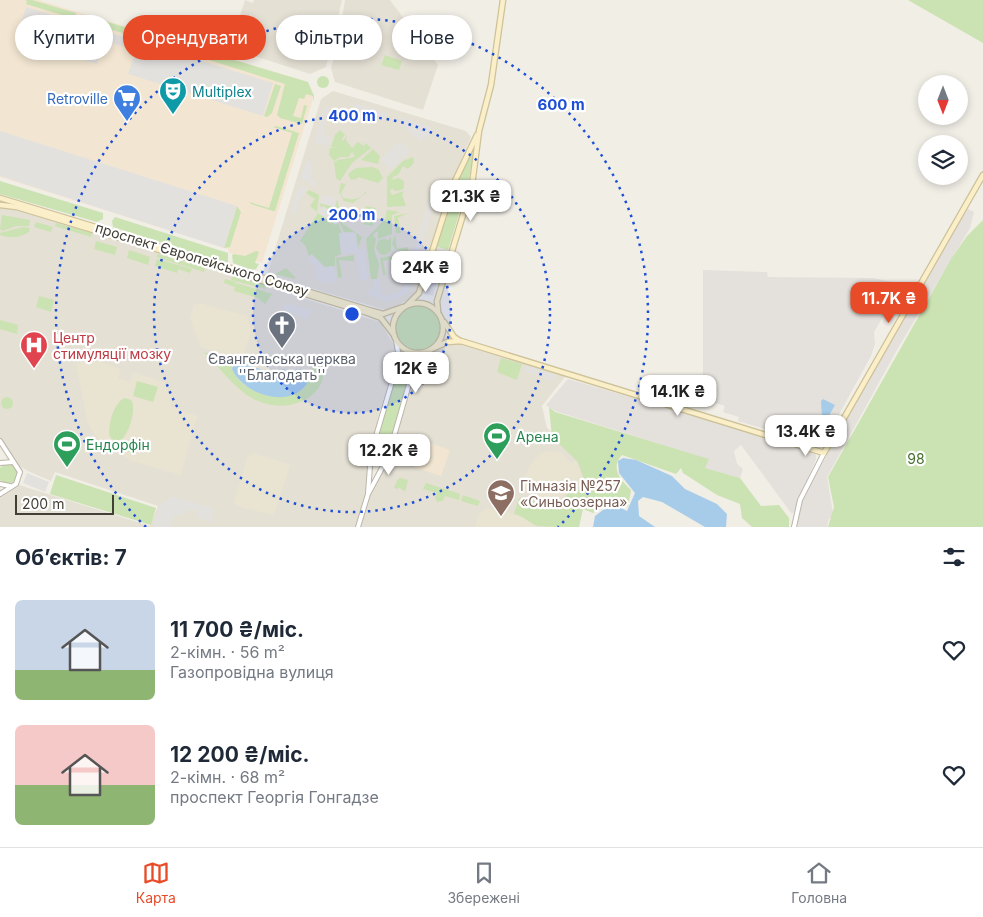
<!DOCTYPE html>
<html lang="uk">
<meta charset="utf-8">
<style>
:root{--surface:#fff;--page:#f2f2f3;--text:#1f2937;--muted:#747a83;--line:#e0e1e3;--accent:#e74b27}
body{margin:0;font-family:Inter,sans-serif;background:var(--page);color:var(--text);height:100vh;display:flex;flex-direction:column;font-size:19px;white-space:nowrap}
*{box-sizing:border-box;margin:0}
p{font-size:16px;color:var(--muted)}
.icon{flex:none;width:28px;height:28px;fill:none;stroke:currentColor;stroke-width:2;stroke-linecap:round;stroke-linejoin:round}
.map{position:relative;height:527px;overflow:hidden}
.sheet{display:flex;flex-direction:column;background:var(--surface);flex:1}
.sheet>*{flex:none}
.top-card{position:absolute;left:15px;top:15px;width:500px;height:45px;display:flex;gap:10px}
.needle{width:32px;rotate:180deg}
.fabs{position:absolute;left:918px;top:75px;display:grid;gap:10px}
.fabs a{display:grid;place-items:center;width:50px;height:50px;border-radius:50%;background:var(--surface);box-shadow:0 2px 8px #0003;font-size:25px}
.scale{position:absolute;left:15px;bottom:12px;width:99px;box-sizing:border-box;padding-left:5px;border:2px solid #433f36;border-top:0;font-size:14px;line-height:18px;white-space:nowrap;color:#433f36;-webkit-text-stroke:4px #fff;paint-order:stroke}
.price{position:absolute;translate:-50% -42px;padding:0 11px;border-radius:10px;background:#fff;color:#222;font-size:16px;line-height:32px;filter:drop-shadow(0 1px 2px #0008)}
.price::after{content:'';position:absolute;left:50%;top:30px;width:15px;height:11px;margin-left:-8px;background:inherit;clip-path:polygon(0 0,100% 0,50% 100%)}
.price.active{background:var(--accent);color:#fff}
ul{padding:0;list-style:none}
li{display:flex;align-items:center;gap:15px;height:125px;padding:0 15px}
li span{display:grid;place-items:center;flex:none;width:140px;height:100px;border-radius:8px;color:#555}
li>.icon{margin-inline-start:auto}
span .icon{width:60px;height:60px;fill:#fffc;stroke-width:1}
li b{font-size:21px}
h2{display:flex;justify-content:space-between;align-items:center;height:60px;padding:0 15px;font-size:21px}
.chip{padding:0 18px;border-radius:22px;background:var(--surface);box-shadow:0 2px 8px #0003;font-size:18px;line-height:45px}
.chip.active{background:var(--accent);color:#fff}
.dock{display:flex;justify-content:space-around;align-items:center;height:70px;border-top:1px solid var(--line);background:var(--surface);font-size:14px;color:var(--muted)}
.dock a{display:grid;justify-items:center;gap:2px}
.dock .active{color:var(--accent)}
.map>svg:first-child{display:block}
.residential{fill:#e5e0d4}
.commercial{fill:#f2e6d2}
.industrial{fill:#e4e0db}
.education{fill:#e9e3d1}
.green{fill:#cbe2b2}
.parking{fill:#e3e1de}
.water{fill:#a7cce9}
.lines{fill:none;stroke-linecap:round;stroke-linejoin:round}
.tertiary-casing{stroke:#bcb6a9;stroke-width:6}
.secondary-casing{stroke:#cdc299;stroke-width:7}
.tertiary{stroke:#fff;stroke-width:4}
.secondary{stroke:#faefc8;stroke-width:4.5}
.ring{fill:none;stroke:#1d4ed8;stroke-width:2.5;stroke-dasharray:2.5 5}
.labels{text-anchor:middle;dominant-baseline:central;stroke-width:4.5;stroke-linejoin:round;paint-order:stroke}
.culture-label{font-size:14px;fill:#0d838f;stroke:#fff;text-anchor:start}
.shop-label{font-size:14px;fill:#366cbe;stroke:#fff;text-anchor:end}
.street-label{font-size:14px;fill:#433f36;stroke:#fff}
.health-label{font-size:14px;fill:#be3a42;stroke:#fff;text-anchor:start}
.worship-label{font-size:14px;fill:#5b616d;stroke:#fff}
.leisure-label{font-size:14px;fill:#27864d;stroke:#fff;text-anchor:start}
.park-label{font-size:14px;fill:#45702e;stroke:#fff}
.education-label{font-size:14px;fill:#785e54;stroke:#fff;text-anchor:start}
.centre{fill:#1d4ed8;stroke:#fff;stroke-width:2.5}
.ring-label{font-size:15px;text-anchor:middle;font-weight:bold;fill:#1d4ed8;stroke:#fff;stroke-width:4.5;stroke-linejoin:round;paint-order:stroke}
</style>
<div class="map">
<svg width="983" height="527" viewBox="0 0 983 527">
<rect width="100%" height="100%" fill="#f1eee6"/>
<!-- residential -->
<g class="residential">
<polygon points="245,0 253,3 254,0 342,0 326,67 310,74 230,48"/>
<polygon points="345,0 390,0 438,65 423,110 335,82 331,68 338,44"/>
<polygon points="333,91 466,131 471,137 450,185 415,295 389,311 270,276 268,272 321,99"/>
<polygon points="0,208 21,211 380,322 397,350 397,356 378,417 370,461 368,493 384,465 416,360 428,351 453,341 568,373 542,406 547,428 560,439 589,474 575,527 0,527 0,494 16,484 150,526 158,506 55,472 51,481 30,472 17,465 0,441"/>
</g>
<!-- commercial -->
<g class="commercial">
<polygon points="0,0 39,0 308,82 314,96 262,263 230,253 228,249 0,177"/>
<polygon points="423,441 450,450 441,476 414,467"/>
</g>
<!-- industrial -->
<g class="industrial">
<polygon points="966,208 974,212 970,228 898,348 827,477 834,519 829,518 827,527 796,527 801,501"/>
<polygon points="703,270 767,272 768,277 873,278 902,284 874,332 875,344 871,356 825,440 818,445 738,421 739,417 723,412 725,406 706,400 703,397"/>
<polygon points="568,379 729,426 816,454 816,459 795,510 792,514 741,445 734,451 737,464 743,469 740,478 705,468 708,459 555,411 546,405"/>
</g>
<!-- education -->
<g class="education">
<polygon points="199,303 247,316 251,332 243,355 234,357 201,347 190,318 194,305"/>
<polygon points="89,358 121,369 118,379 130,382 133,372 164,382 172,401 170,406 197,416 181,475 132,461 108,448 98,439 88,424 76,364"/>
<polygon points="548,451 562,453 571,463 576,460 582,476 575,492 567,491 559,502 536,501 527,492 522,482 530,465 541,453"/>
<polygon points="253,453 290,465 274,515 237,506 234,503 248,456"/>
<polygon points="487,508 523,516 538,527 475,527 479,514"/>
</g>
<!-- green -->
<g class="green">
<polygon points="25,0 32,0 76,13 75,19 26,4 27,1"/>
<polygon points="908,0 983,0 983,43"/>
<polygon points="91,17 161,38 160,41 154,39 153,42 89,23"/>
<polygon points="285,20 289,22 287,28 289,34 285,37 280,36 279,31"/>
<polygon points="163,39 308,82 314,96 313,102 313,96 306,94 304,99 299,98 293,116 301,118 304,105 307,106 302,124 280,118 277,115 285,84 177,50 178,46 162,42"/>
<polygon points="385,55 402,61 399,70 381,65"/>
<circle cx="323" cy="82" r="6"/>
<polygon points="275,84 281,86 272,113 267,117 264,116"/>
<polygon points="276,126 299,133 275,211 273,211 251,204 249,202 269,208 292,133 273,127"/>
<path d="M340,130L345,135L341,140H344L347,135L346,140L352,148L358,142L364,146L366,143L371,148L352,163L340,181L336,178L334,162C343,157 348,160 355,156L352,152L348,157H340L334,161L329,155L330,148H335L331,147L335,135Z"/>
<polygon points="373,149 380,156 378,164 361,160"/>
<polygon points="470,153 473,154 468,184 448,250 437,247 457,182"/>
<polygon points="413,157 414,163 408,169 403,166 398,175 394,176 391,180 399,178 404,181 404,188 402,190 395,191 392,188 390,192 392,195 404,191 402,195 406,206 387,207 387,177 403,161"/>
<polygon points="372,167 378,169 383,178 378,183 358,177 357,179 351,180 348,174 356,168"/>
<polygon points="0,181 103,213 103,219 97,222 0,194"/>
<path d="M341,183L346,184L341,193L342,197C351,201 360,200 366,191V193L353,203L344,201L339,192Z"/>
<polygon points="309,190 319,195 317,212 310,206 315,199 306,193"/>
<polygon points="337,199 343,224 362,237 358,247 356,234 344,232 339,222 341,219 323,207 321,208 320,203 334,207"/>
<polygon points="237,206 241,212 230,247 224,248"/>
<polygon points="366,206 376,208 373,226 363,224"/>
<polygon points="387,210 400,212 392,215 392,234 378,239 378,231 374,233 373,236 376,239 374,250 379,264 377,279 371,279 366,239 385,219"/>
<polygon points="318,213 336,225 338,223 342,233 339,233 341,254 335,257 335,266 325,267 312,254 309,256 305,245 300,241"/>
<polygon points="408,213 398,218 401,233 396,233 394,216"/>
<polygon points="2,215 30,220 29,226 16,226 2,231 0,229"/>
<polygon points="115,217 228,253 228,264 113,227 112,221"/>
<polygon points="983,220 983,527 828,527 834,507 828,477 951,259 967,236"/>
<polygon points="36,222 53,227 51,232 34,227"/>
<polygon points="56,223 92,233 91,237 55,226"/>
<path d="M23,227L30,228L29,232C17,239 12,238 0,235V233Z"/>
<polygon points="395,235 397,249 408,247 408,251 396,250 392,244"/>
<polygon points="391,236 391,251 385,255 380,254 376,248 378,241 383,239 389,240"/>
<polygon points="96,241 117,247 115,255 94,249"/>
<polygon points="129,250 150,257 148,265 127,258"/>
<polygon points="256,251 259,252 255,263 259,264 256,269 252,270 233,263 232,255 234,254 245,256"/>
<polygon points="158,254 205,268 204,272 156,257"/>
<polygon points="354,255 354,261 339,260 342,277 338,278 336,258"/>
<polygon points="390,256 395,259 383,261 386,275 383,275 380,258"/>
<polygon points="157,259 192,269 190,273 178,269 177,273 155,266"/>
<polygon points="286,268 295,277 295,279 275,274"/>
<polygon points="232,275 265,285 266,289 231,280"/>
<polygon points="225,279 236,282 235,286 237,283 272,294 265,304 258,298 234,291 235,287 224,283"/>
<polygon points="39,296 54,300 51,312 36,307"/>
<circle cx="418" cy="327" r="23"/>
<polygon points="0,320 18,325 17,334 0,329"/>
<polygon points="402,351 415,356 386,456 383,461 376,461 372,455"/>
<path d="M204,352L235,362L232,366C236,384 252,391 269,396L309,380L307,375L313,370L310,365H307L304,362L305,358L320,362C325,372 324,382 317,390C300,410 268,410 247,395C231,384 218,366 204,352Z"/>
<polygon points="501,358 522,364 517,380 497,372"/>
<polygon points="137,381 158,387 153,402 133,396"/>
<circle cx="7" cy="403" r="6"/>
<path d="M125,398L131,400C137,409 129,433 121,440L115,441L110,437C107,426 114,402 125,398Z"/>
<path d="M549,407L555,412L709,459L705,468L740,478L761,506L779,505L789,518V527H752L742,518L740,504L717,495L683,473L681,468L676,474L622,455C610,468 620,479 631,490L628,507L618,503H603L600,509L593,513L583,509L579,527C567,527 550,527 538,526C529,523 524,516 514,514L519,498L524,500L532,498L536,501L561,504L568,493L577,494L583,477L578,462L552,437Z"/>
<polygon points="402,435 420,441 416,454 398,448"/>
<polygon points="125,442 138,446 135,454 122,450"/>
<polygon points="397,451 415,457 412,467 394,460"/>
<circle cx="8" cy="474" r="10"/>
<polygon points="56,475 156,508 151,525 50,494"/>
<polygon points="400,478 408,480 405,492 399,487 398,489 394,488 397,480"/>
<polygon points="426,483 460,494 459,500 445,496 443,501 437,502 435,497 437,493 423,489"/>
<polygon points="463,495 480,501 478,506 461,501"/>
</g>
<!-- parking -->
<g class="parking">
<polygon points="26,7 273,83 263,116 128,74 136,50 104,41 97,64 16,39"/>
<polygon points="355,103 389,114 383,120 359,113 353,107"/>
<polygon points="324,107 329,109 322,134 331,137 328,146 314,142"/>
<polygon points="400,117 432,127 430,134 420,143 418,137 415,137 400,123"/>
<polygon points="0,131 237,206 224,248 0,176"/>
<polygon points="400,141 410,151 391,170 381,159"/>
<polygon points="308,160 313,166 310,175 317,185 314,187 308,181 301,179 306,162"/>
<polygon points="434,181 440,183 407,294 387,302 367,294 369,289 374,291 373,280 379,279 382,294 386,296 402,290"/>
<polygon points="299,186 307,188 297,204 298,209 295,214 290,213"/>
<polygon points="323,194 337,199 335,207 320,203"/>
<polygon points="323,206 341,218 336,225 318,213"/>
<polygon points="352,232 356,233 357,249 365,249 368,280 360,280 356,252 341,253 339,233"/>
<polygon points="437,247 448,250 433,296 423,293"/>
<polygon points="312,255 324,267 334,266 336,282 327,283 315,279 316,267 308,259"/>
<polygon points="285,303 311,310 308,319 283,310"/>
<polygon points="526,365 556,375 554,381 524,371"/>
<polygon points="27,473 49,482 45,492 23,483"/>
<polygon points="172,496 214,509 211,522 198,518 197,511 189,509 182,515 174,515 170,527 156,527 153,525 160,505"/>
</g>
<!-- water -->
<g class="water">
<path d="M235,362L271,372L284,369L286,372L300,369L307,375L309,380C294,411 244,396 232,369Z"/>
<polygon points="823,399 835,405 826,421 822,419 821,401"/>
<polygon points="623,458 636,460 672,476 685,489 717,504 727,514 726,527 705,527 662,502 643,497 638,501 639,516 655,527 593,527 595,516 607,507 615,505 627,511 635,493 619,473 618,461"/>
</g>
<g class="lines">
<!-- tertiary casing -->
<g class="tertiary-casing">
<g id="tertiary">
<polyline points="0,441 20,472 16,484 0,494"/>
<polyline points="370,457 376,463 386,461"/>
<polyline points="0,463 13,462"/>
<polyline points="0,484 10,486"/>
<polyline points="368,493 371,453 399,358 396,340"/>
<polyline points="358,527 368,494 388,457 416,360 428,351"/>
<polyline points="794,527 800,500 824,453"/>
</g>
</g>
<!-- secondary casing -->
<g class="secondary-casing">
<g id="secondary">
<polyline points="0,198 372,311 383,314 403,307"/>
<polyline points="0,205 17,207 365,312 381,318 394,335"/>
<circle cx="418" cy="328" r="25"/>
<polyline points="407,305 419,293 454,183 477,135"/>
<polyline points="438,311 437,301 472,185 479,131 491,85 503,0"/>
<polyline points="444,322 454,337 460,341"/>
<polyline points="432,349 447,342 461,341 824,453 983,175"/>
</g>
</g>
<!-- tertiary -->
<use href="#tertiary" class="tertiary"/>
<!-- secondary -->
<use href="#secondary" class="secondary"/>
</g>
<!-- distance rings -->
<circle cx="352" cy="314" r="99" fill="#1d4ed8" fill-opacity=".12"/>
<g class="ring">
<circle cx="352" cy="314" r="99"/>
<circle cx="352" cy="314" r="198"/>
<path d="M146 527A296 296 0 1 1 558 527"/>
</g>
<!-- icons -->
<defs>
<g id="theatre-pin" transform="scale(1.4375)"><path d="M0 17L-7.5 6A9.5 9.5 0 1 1 7.5 6Z" fill="#0f9aa8" stroke="#fff"/><path d="M-5-5.5Q0-4 5-5.5V0Q5 5 0 6Q-5 5-5 0ZM-3.3-2.5H-1v1.5H-3.3ZM1-2.5H3.3v1.5H1ZM-2.8 1Q0 5.5 2.8 1Z" fill="#fff"/></g>
<g id="supermarket-pin" transform="scale(1.4375)"><path d="M0 17L-7.5 6A9.5 9.5 0 1 1 7.5 6Z" fill="#3f7fe0" stroke="#fff"/><path d="M-6-5.5h2.5l.6 2H6L4.5 2H-2.5L-4.4-4H-6ZM-1.5 3.2a1.3 1.3 0 1 0 .1 0ZM3 3.2a1.3 1.3 0 1 0 .1 0Z" fill="#fff"/></g>
<g id="church-pin" transform="scale(1.4375)"><path d="M0 17L-7.5 6A9.5 9.5 0 1 1 7.5 6Z" fill="#6b7280" stroke="#fff"/><path d="M-1.2-6h2.4v3.5h3.3v2.4h-3.3V6h-2.4V-.1h-3.3v-2.4h3.3Z" fill="#fff"/></g>
<g id="hospital-pin" transform="scale(1.4375)"><path d="M0 17L-7.5 6A9.5 9.5 0 1 1 7.5 6Z" fill="#e0444e" stroke="#fff"/><path d="M-5-5h3v3.5h4V-5h3V5h-3V1.5h-4V5h-3Z" fill="#fff"/></g>
<g id="stadium-pin" transform="scale(1.4375)"><path d="M0 17L-7.5 6A9.5 9.5 0 1 1 7.5 6Z" fill="#2e9e5b" stroke="#fff"/><path d="M0-5a6.5 5 0 1 0 0 10a6.5 5 0 1 0 0-10ZM-3.5-1.8h7v3.6h-7Z" fill="#fff"/></g>
<g id="school-pin" transform="scale(1.4375)"><path d="M0 17L-7.5 6A9.5 9.5 0 1 1 7.5 6Z" fill="#8d6e63" stroke="#fff"/><path d="M0-5L7-2L0 1L-7-2ZM-4 1L0 2.5L4 1V4Q0 6-4 4Z" fill="#fff"/></g>
</defs>
<g fill-rule="evenodd">
<use href="#theatre-pin" x="173" y="91"/>
<use href="#supermarket-pin" x="127" y="98"/>
<use href="#church-pin" x="282" y="325"/>
<use href="#hospital-pin" x="34" y="345"/>
<use href="#stadium-pin" x="497" y="436"/>
<use href="#stadium-pin" x="67" y="444"/>
<use href="#school-pin" x="501" y="493"/>
</g>
<g class="labels">
<!-- culture labels -->
<g class="culture-label">
<text x="192" y="91">Multiplex</text>
</g>
<!-- shop labels -->
<g class="shop-label">
<text x="108" y="98">Retroville</text>
</g>
<!-- street labels -->
<g class="street-label">
<text transform="translate(202 259) rotate(17)">проспект Європейського Союзу</text>
</g>
<!-- health labels -->
<g class="health-label">
<text x="53" y="337">Центр<tspan x="53" dy="16">стимуляції мозку</tspan></text>
</g>
<!-- worship labels -->
<g class="worship-label">
<text x="282" y="358">Євангельська церква<tspan x="282" dy="16">''Благодать''</tspan></text>
</g>
<!-- leisure labels -->
<g class="leisure-label">
<text x="516" y="436">Арена</text>
<text x="86" y="444">Ендорфін</text>
</g>
<!-- park labels -->
<g class="park-label">
<text x="916" y="458">98</text>
</g>
<!-- education labels -->
<g class="education-label">
<text x="520" y="485">Гімназія №257<tspan x="520" dy="16">«Синьоозерна»</tspan></text>
</g>
</g>
<circle cx="352" cy="314" r="8" class="centre"/>
<g class="ring-label">
<text x="561" y="110">600 m</text>
<text x="352" y="121">400 m</text>
<text x="352" y="220">200 m</text>
</g>
</svg>
<div class="fabs">
<a><svg class="needle" viewBox="-14 -14 28 28"><path d="M0-13l5 13h-10z" fill="#e53935"/><path d="M0 13l5-13h-10z" fill="#747a83"/></svg></a>
<a><svg class="icon" aria-label="layers" viewBox="0 0 24 24"><path d="M12 4l9 5-9 5-9-5zM3 14l9 5 9-5"/></svg></a>
</div>
<div class="scale">200 m</div>
<b class="price" style="left:471px;top:222px">21.3K ₴</b>
<b class="price" style="left:426px;top:293px">24K ₴</b>
<b class="price active" style="left:889px;top:324px">11.7K ₴</b>
<b class="price" style="left:416px;top:394px">12K ₴</b>
<b class="price" style="left:678px;top:417px">14.1K ₴</b>
<b class="price" style="left:806px;top:457px">13.4K ₴</b>
<b class="price" style="left:389px;top:476px">12.2K ₴</b>
<div class="top-card">
<a class="chip">Купити</a>
<a class="chip active">Орендувати</a>
<a class="chip">Фільтри</a>
<a class="chip">Нове</a>
</div>
</div>
<section class="sheet">
<h2>Об’єктів: 7<svg class="icon" aria-label="filters" viewBox="0 0 24 24"><path d="M4 7h16M4 17h16"/><circle cx="9" cy="7" r="2"/><circle cx="15" cy="17" r="2"/></svg></h2>
<ul>
<li><span style="background:linear-gradient(#c9d6e8 70%,#8fb573 0)"><svg class="icon" aria-label="home" viewBox="0 0 24 24"><path d="M3 11l9-7 9 7M6 9v11h12V9"/></svg></span><div><b>11 700 ₴/міс.</b><p>2-кімн. · 56 m²</p><p>Газопровідна вулиця</p></div><svg class="icon" aria-label="heart" viewBox="0 0 24 24"><path d="M12 20l-8-8c-3-5 5-10 8-4 3-6 11-1 8 4z"/></svg></li>
<li><span style="background:linear-gradient(#f6c9c9 60%,#8fb573 0)"><svg class="icon" aria-label="home" viewBox="0 0 24 24"><path d="M3 11l9-7 9 7M6 9v11h12V9"/></svg></span><div><b>12 200 ₴/міс.</b><p>2-кімн. · 68 m²</p><p>проспект Георгія Гонгадзе</p></div><svg class="icon" aria-label="heart" viewBox="0 0 24 24"><path d="M12 20l-8-8c-3-5 5-10 8-4 3-6 11-1 8 4z"/></svg></li>
</ul>
</section>
<nav class="dock">
<a class="active"><svg class="icon" aria-label="map" viewBox="0 0 24 24"><path d="M3 6l6-2 6 2 6-2v14l-6 2-6-2-6 2zM9 4v14M15 6v14"/></svg>Карта</a>
<a><svg class="icon" aria-label="saved" viewBox="0 0 24 24"><path d="M7 4h10v16l-5-4-5 4z"/></svg>Збережені</a>
<a><svg class="icon" aria-label="home" viewBox="0 0 24 24"><path d="M3 11l9-7 9 7M6 9v11h12V9"/></svg>Головна</a>
</nav>
